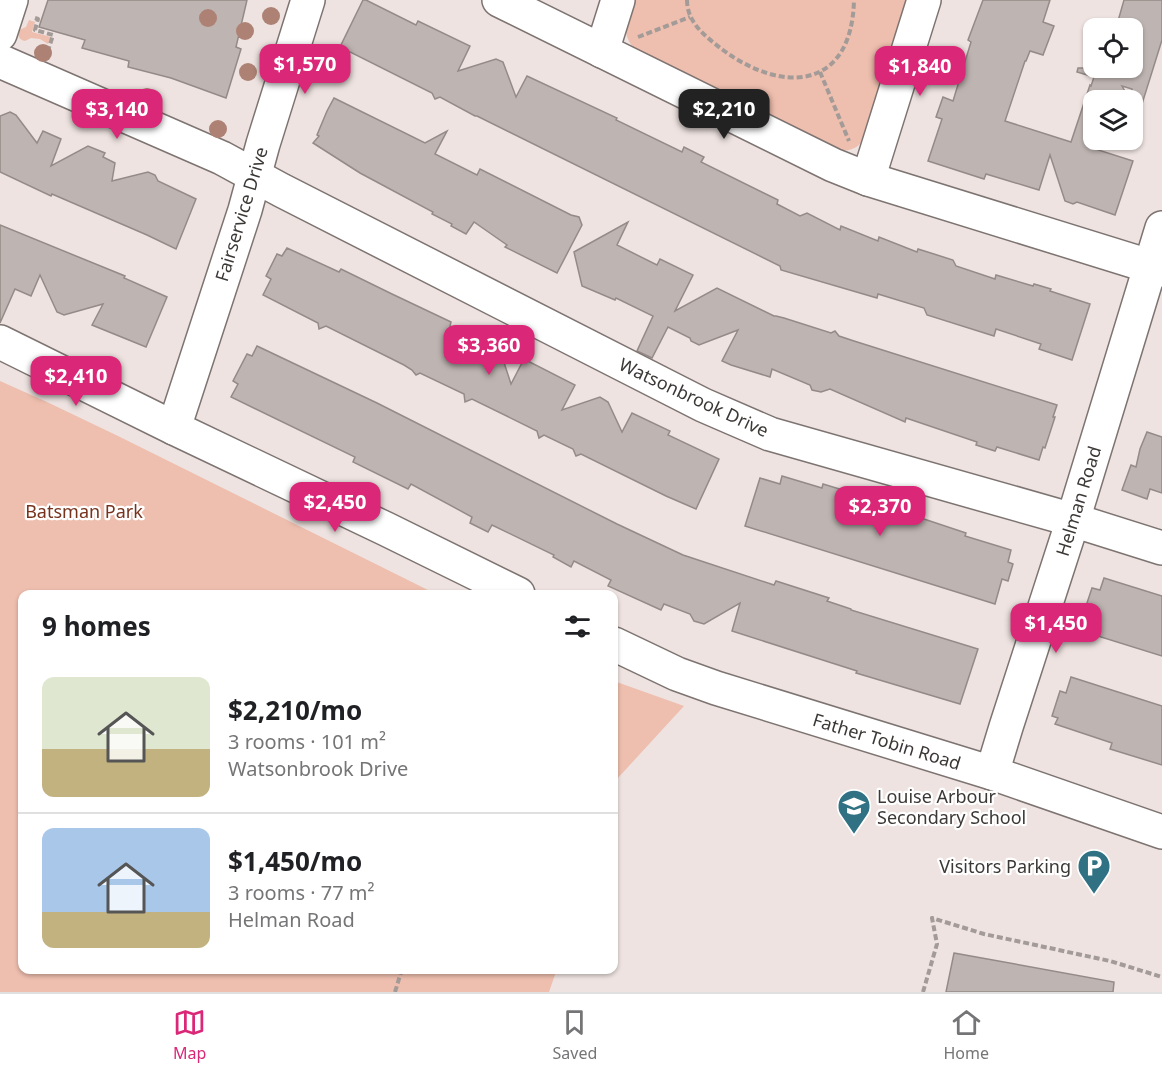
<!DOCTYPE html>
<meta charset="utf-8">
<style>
:root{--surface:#fff;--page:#f6f6f6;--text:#202124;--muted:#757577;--line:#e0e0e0;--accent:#db2777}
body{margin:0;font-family:"Noto Sans",sans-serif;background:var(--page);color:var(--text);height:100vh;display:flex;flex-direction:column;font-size:22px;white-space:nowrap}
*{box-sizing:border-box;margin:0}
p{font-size:20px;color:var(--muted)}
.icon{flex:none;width:33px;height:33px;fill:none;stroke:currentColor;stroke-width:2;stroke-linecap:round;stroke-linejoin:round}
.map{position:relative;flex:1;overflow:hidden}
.panel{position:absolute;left:18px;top:590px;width:600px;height:384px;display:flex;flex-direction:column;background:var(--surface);border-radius:12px;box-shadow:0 2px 4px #0004}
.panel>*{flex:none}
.buttons{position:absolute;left:1083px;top:18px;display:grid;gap:12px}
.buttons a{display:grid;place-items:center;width:60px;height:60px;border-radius:12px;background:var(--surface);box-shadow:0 2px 4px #0004;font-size:30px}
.price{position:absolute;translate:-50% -51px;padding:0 14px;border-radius:12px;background:var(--accent);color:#fff;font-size:20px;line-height:39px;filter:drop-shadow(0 2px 3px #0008)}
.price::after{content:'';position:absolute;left:50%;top:36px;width:18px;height:14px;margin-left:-9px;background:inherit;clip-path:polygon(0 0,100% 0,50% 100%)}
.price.active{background:#222;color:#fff}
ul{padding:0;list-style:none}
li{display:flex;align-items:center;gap:18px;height:150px;padding:0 24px}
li+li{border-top:2px solid var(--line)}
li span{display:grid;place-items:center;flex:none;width:168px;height:120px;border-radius:12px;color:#555}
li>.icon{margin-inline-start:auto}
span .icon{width:72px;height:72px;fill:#fffc;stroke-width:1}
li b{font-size:26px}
h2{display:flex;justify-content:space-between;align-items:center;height:72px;padding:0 24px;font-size:26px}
.menu{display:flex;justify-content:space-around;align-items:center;height:84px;border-top:2px solid var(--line);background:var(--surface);font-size:16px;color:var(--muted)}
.menu a{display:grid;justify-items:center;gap:3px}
.menu .active{color:var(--accent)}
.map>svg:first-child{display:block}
.green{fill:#eebeae}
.building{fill:#beb4b1;stroke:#948a87;stroke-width:1.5}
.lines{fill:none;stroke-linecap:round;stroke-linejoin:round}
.minor-casing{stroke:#7d7471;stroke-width:36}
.path{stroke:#a39b98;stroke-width:4;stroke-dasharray:6 3;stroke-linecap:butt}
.minor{stroke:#fff;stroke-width:33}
.tree{fill:#ad8275}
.labels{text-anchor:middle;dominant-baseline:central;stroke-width:4.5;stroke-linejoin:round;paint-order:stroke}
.street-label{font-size:18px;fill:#3c3836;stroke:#fff}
.park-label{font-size:18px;fill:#77331d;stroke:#fff}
.poi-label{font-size:18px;fill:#3c3836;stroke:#fff;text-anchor:start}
</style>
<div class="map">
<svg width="1162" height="992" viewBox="0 0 1162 992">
<rect width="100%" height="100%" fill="#eee3e0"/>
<!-- green -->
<g class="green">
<path d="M633,0H908L867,133C860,147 855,150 840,151L639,53C619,36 626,22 633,0Z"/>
<path d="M29,20L35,22L32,32L51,37L48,44L40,39L31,38L25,41C19,40 17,35 19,30L26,27Z"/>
<polygon points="0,381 47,402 118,436 436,594 22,594 22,969 557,969 549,992 0,992"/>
<polygon points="614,681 684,706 617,779 614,789"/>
</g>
<!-- building -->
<g class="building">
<polygon points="48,0 247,0 236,47 241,49 226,98 171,78 128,67 129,61 82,48 85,40 39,27"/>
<polygon points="363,0 366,0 416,25 418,21 470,46 458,71 496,59 503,62 516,97 527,76 617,118 616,120 682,152 684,147 704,157 701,162 778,200 777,204 800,216 807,213 840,230 841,226 878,241 879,237 917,252 918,249 953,260 956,266 995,279 996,275 1033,286 1034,284 1051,289 1050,291 1090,304 1072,360 1039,349 1041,344 996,329 994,336 927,315 924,308 878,294 877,298 781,270 780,266 477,116 475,116 440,97 435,99 432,93 340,47"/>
<polygon points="983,0 1050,0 1043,22 1054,26 1043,55 1030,51 1026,61 1025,61 1005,121 1071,142 1090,85 1091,86 1094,77 1077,72 1078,68 1132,68 1132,28 1116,28 1124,0 1162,0 1162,40 1137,120 1132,119 1132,89 1122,86 1130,100 1094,100 1092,148 1133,161 1115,215 1077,202 1073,204 1065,201 1050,155 1039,190 986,174 984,179 928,161 942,119 936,117 943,97 953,101 971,42 968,40"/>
<polygon points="334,98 425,143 447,131 435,154 477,175 480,169 571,215 579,217 582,225 557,273 505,247 507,245 474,222 466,234 451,226 452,224 432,214 433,212 360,173 313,143 319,136 317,135 327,111"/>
<polygon points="10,112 16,115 37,143 43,131 61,139 51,166 88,146 105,153 103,157 115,163 112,181 148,172 155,175 158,181 196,199 176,249 147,235 52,194 51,196 0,172 0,116"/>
<polygon points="628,222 617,245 657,265 660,259 693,275 675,311 717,288 774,316 776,316 784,318 831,333 835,331 839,336 854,341 1057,405 1053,417 1055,417 1045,448 1043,447 1039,460 997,447 995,451 976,445 977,442 906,418 905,422 830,389 821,392 812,390 810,385 772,369 770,377 731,365 722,361 738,330 699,345 691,341 690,338 668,327 652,358 637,351 653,316 616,298 615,300 582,286 574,252"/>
<polygon points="0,225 125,276 124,278 167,297 146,347 92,325 103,304 64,315 57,312 40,275 31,296 15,289 0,323"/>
<polygon points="287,248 339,272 341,269 392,294 451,322 450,326 485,344 497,341 511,384 524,359 575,385 562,410 600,397 608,402 622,432 632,413 670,431 668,435 719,459 696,509 666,496 581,454 576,456 573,449 544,435 539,438 537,431 472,399 465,402 464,394 420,373 416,375 412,370 404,365 326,326 319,329 318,323 263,295 271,279 266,276 277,254 282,256"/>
<polygon points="257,346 377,403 617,524 683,555 774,585 776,581 829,598 827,601 851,609 851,610 978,649 960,704 856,673 857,671 732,631 740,603 704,624 694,621 690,614 664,604 661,610 608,586 611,580 574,561 571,567 553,557 554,555 492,525 488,532 470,523 472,517 411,484 408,489 353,462 355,457 231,397 238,384 233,381 247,354 252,356"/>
<polygon points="1147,432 1162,437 1162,493 1150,489 1147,499 1122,490 1131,465 1136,467 1140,449"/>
<polygon points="782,476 822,488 823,484 843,490 843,492 966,533 965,536 1011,550 1008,562 1013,564 1008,581 1002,579 995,604 745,526 760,478 780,484"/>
<polygon points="1104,578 1162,596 1162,656 1085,632 1089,620 1082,618 1092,588 1100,590"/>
<polygon points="1071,677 1162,706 1162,765 1110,749 1112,743 1055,724 1058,718 1052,716 1060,691 1066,693"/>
<polygon points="954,953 1114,982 1113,992 946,992"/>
</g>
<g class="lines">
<!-- minor casing -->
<g class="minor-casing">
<g id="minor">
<polyline points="499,0 833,165 868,179 1162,270"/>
<polyline points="0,34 11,0"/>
<polyline points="602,51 618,0"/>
<polyline points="0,61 222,158 281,190 703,405 770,434 1073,520 1162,548"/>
<polyline points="868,179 924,0"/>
<polyline points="0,342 174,428 386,529 518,594"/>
<polyline points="174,428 245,210 263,144 308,0"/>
<polyline points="614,644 677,674 716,688 992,773 1162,832"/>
<polyline points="992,773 1006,727 1073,520 1162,228"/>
</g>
</g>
<!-- path -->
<g class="path">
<path d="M687,0C687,23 706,37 723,50C784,95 852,89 854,0"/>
<polyline points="35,18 38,19 35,30 53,35 48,51"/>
<polyline points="638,37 690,17"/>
<polyline points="820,72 849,141"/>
<polyline points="395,992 402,969"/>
<polyline points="923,992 937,944 932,918 984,934 1110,961 1162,977"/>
</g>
<!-- minor -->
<use href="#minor" class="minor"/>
</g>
<!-- trees -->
<g class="tree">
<circle cx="271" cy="16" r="9"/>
<circle cx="208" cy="18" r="9"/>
<circle cx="245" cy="31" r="9"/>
<circle cx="43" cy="53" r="9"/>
<circle cx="270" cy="59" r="9"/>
<circle cx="248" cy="72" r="9"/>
<circle cx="147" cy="97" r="9"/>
<circle cx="218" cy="129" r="9"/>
</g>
<!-- icons -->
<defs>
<g id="school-pin" transform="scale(1.725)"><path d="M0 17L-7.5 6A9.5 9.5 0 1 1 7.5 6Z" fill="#307284" stroke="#fff"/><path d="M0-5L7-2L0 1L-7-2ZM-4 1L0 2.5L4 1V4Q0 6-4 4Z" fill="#fff"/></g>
<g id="parking-pin" transform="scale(1.725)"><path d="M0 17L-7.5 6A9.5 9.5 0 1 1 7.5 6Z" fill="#307284" stroke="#fff"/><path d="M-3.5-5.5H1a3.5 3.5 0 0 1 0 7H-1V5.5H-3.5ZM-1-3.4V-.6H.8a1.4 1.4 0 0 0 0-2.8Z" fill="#fff"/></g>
</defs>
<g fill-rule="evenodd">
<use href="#school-pin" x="854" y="806"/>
<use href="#parking-pin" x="1094" y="866"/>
</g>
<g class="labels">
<!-- street labels -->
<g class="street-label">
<text transform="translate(241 214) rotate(-73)">Fairservice Drive</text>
<text transform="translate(694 397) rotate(25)">Watsonbrook Drive</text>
<text transform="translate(1078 501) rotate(-73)">Helman Road</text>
<text transform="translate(887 741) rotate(17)">Father Tobin Road</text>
</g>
<!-- park labels -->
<g class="park-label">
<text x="84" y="511">Batsman Park</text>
</g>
<!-- poi labels -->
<g class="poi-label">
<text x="877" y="796">Louise Arbour<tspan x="877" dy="21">Secondary School</tspan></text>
<text x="1071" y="866" text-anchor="end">Visitors Parking</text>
</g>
</g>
</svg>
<div class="buttons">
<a><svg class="icon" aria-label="locate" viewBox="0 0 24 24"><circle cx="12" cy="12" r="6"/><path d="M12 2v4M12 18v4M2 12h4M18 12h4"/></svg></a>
<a><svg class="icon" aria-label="layers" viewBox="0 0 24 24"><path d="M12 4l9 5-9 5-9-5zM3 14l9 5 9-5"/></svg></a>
</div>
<b class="price" style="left:305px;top:95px">$1,570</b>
<b class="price" style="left:920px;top:97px">$1,840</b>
<b class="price" style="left:117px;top:140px">$3,140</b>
<b class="price active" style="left:724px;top:140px">$2,210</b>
<b class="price" style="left:489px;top:376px">$3,360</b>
<b class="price" style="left:76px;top:407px">$2,410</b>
<b class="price" style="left:335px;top:533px">$2,450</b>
<b class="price" style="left:880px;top:537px">$2,370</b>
<b class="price" style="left:1056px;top:654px">$1,450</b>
<section class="panel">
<h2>9 homes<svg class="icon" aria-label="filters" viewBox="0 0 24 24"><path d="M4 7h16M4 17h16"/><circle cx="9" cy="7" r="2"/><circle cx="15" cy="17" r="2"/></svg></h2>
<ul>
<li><span style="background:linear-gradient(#dfe7d0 60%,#c2b280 0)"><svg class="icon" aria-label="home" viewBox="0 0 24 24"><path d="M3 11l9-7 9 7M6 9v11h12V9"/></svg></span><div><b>$2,210/mo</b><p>3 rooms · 101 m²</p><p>Watsonbrook Drive</p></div></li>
<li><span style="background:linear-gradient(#a9c7e8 70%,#c2b280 0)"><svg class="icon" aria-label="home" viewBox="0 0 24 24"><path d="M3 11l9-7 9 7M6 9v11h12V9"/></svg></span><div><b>$1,450/mo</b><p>3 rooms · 77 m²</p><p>Helman Road</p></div></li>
</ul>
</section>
</div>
<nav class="menu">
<a class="active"><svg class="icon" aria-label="map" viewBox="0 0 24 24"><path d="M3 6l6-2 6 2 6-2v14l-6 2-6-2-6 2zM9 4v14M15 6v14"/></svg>Map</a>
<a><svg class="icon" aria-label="saved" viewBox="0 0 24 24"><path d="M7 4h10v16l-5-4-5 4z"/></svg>Saved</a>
<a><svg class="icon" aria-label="home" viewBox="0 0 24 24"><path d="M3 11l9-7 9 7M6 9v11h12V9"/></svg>Home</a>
</nav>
